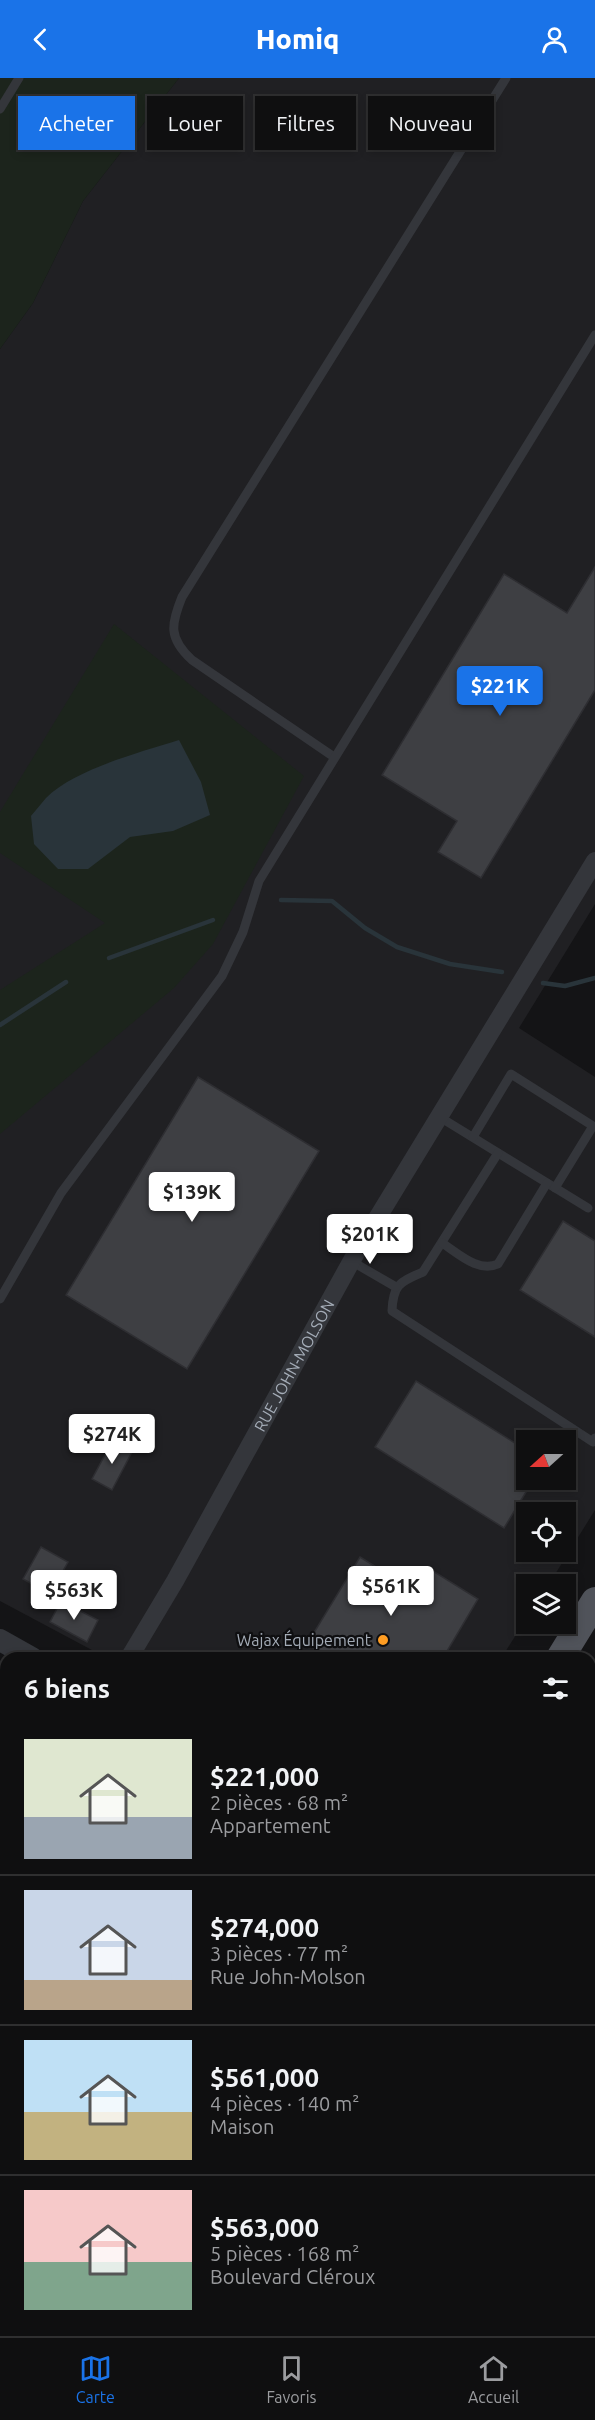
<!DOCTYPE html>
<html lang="fr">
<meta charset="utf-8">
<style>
:root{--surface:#0f0f10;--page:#1d1d1e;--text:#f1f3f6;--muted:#9b9c9f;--line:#2f2f30;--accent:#1a73e8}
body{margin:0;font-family:Ubuntu,sans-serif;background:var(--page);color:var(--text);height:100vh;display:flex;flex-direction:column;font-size:22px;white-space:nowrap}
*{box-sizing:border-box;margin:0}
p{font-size:20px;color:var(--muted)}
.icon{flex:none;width:33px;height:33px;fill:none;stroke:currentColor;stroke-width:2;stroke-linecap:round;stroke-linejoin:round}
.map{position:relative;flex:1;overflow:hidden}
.drawer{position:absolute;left:0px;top:1574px;width:596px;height:686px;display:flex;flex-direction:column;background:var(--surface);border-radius:18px 18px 0 0;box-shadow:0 3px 9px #0003,0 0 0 2px var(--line)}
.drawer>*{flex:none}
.top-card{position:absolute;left:18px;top:18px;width:560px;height:54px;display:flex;gap:12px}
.needle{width:39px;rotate:249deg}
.buttons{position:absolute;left:516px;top:1352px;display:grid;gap:12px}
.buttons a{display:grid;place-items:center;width:60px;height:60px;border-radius:0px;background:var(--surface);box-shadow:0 3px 9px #0003,0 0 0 2px var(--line);font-size:30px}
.price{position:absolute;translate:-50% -51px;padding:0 14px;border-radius:6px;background:#fff;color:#222;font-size:20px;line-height:39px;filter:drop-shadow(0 2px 3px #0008)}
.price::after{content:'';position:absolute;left:50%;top:36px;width:18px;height:14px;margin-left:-9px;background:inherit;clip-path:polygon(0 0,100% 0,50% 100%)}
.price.current{background:var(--accent);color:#fff}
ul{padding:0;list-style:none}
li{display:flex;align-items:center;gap:18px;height:150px;padding:0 24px}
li+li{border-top:2px solid var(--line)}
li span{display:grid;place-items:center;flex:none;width:168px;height:120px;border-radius:0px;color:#555}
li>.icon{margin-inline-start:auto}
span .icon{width:72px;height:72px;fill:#fffc;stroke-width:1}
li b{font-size:26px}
h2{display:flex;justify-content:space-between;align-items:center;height:72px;padding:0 24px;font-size:26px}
.tag{padding:0 21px;border-radius:0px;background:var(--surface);box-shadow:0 3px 9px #0003,0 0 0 2px var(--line);font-size:21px;line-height:54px}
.tag.current{background:var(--accent);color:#fff}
header{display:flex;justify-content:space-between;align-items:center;height:78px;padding:0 24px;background:var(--accent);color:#fff;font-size:27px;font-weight:800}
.menu{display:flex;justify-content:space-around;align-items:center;height:84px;border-top:2px solid var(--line);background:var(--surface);font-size:16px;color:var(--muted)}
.menu a{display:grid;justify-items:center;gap:3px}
.menu .current{color:var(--accent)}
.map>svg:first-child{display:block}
.built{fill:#202023;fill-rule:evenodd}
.green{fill:#1c241c}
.water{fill:#29343a}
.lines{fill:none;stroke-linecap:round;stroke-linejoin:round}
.stream{stroke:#29343a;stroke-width:4.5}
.building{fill:#3e3f43;stroke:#2e2e32;stroke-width:1.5}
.service{stroke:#34363b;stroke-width:9}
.minor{stroke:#34363b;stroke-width:18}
.tertiary{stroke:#34363b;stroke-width:22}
.primary{stroke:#50535a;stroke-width:28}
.motorway{stroke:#60656c;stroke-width:32}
.poi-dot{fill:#ff9d23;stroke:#0f0f11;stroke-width:2}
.labels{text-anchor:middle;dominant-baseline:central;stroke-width:4.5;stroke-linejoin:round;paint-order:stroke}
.street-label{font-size:16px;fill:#a4acb7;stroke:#0f0f11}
.poi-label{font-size:16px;fill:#a4acb7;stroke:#0f0f11;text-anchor:end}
</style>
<header><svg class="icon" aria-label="back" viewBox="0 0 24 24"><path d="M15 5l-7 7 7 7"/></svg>Homiq<svg class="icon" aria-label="person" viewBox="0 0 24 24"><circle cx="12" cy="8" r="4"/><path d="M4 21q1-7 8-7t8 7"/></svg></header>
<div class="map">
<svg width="595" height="2258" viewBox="0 0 595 2258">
<rect width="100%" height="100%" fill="#141416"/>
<!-- built -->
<g class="built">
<path d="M179,0H595V826L519,950L595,999V1432L549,1506H526V1541L502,1579H105L0,1523V271L33,225L83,123ZM526,1362H566V1401H526ZM526,1434H566V1473H526Z"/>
<polygon points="0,1591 6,1595 6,2145 0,2156"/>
</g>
<!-- green -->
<g class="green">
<polygon points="0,0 179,0 83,123 33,225 0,271"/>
<polygon points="114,546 304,698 213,866 174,910 0,1056 0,912 105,845 0,775 0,734"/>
<polygon points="590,2013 595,2016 595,2258 382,2258 385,2253 590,2253"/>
<polygon points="6,2145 6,2253 84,2253 81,2258 0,2258 0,2156"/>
</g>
<!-- water -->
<path class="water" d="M179,662L201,704L210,737L173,753L130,759L88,791H58L34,766L31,738C36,732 41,726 46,720C75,691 141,674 179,662Z"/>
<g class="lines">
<!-- stream -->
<g class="stream">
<polyline points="281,822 332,823 365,850 397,869 450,886 502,894"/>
<polyline points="109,880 213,842"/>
<polyline points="543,905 565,908 595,900"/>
<polyline points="0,947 66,904"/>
</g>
</g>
<!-- building -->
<g class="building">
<polygon points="595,489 595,612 481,800 438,774 457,743 382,697 504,496 567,535"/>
<polygon points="198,999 319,1073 187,1291 66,1217"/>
<polygon points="563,1143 595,1163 595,1259 520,1212"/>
<polygon points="416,1303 526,1372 526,1401 534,1401 504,1450 375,1369"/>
<polygon points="113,1362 133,1372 112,1412 92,1401"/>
<polygon points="41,1469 68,1484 50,1516 23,1501"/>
<polygon points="360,1479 419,1516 433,1493 478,1521 443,1580 328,1580 307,1566"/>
<polygon points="61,1523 98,1542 87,1564 50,1544"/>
</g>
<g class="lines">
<!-- service -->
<g class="service">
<polyline points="0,31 19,0"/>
<path d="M334,679L192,582C168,560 171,546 182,519L506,0"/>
<polyline points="438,1038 588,1130"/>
<polyline points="473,1059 511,996 593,1048 555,1110"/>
<path d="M498,1075L423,1194C400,1204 393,1206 392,1233L593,1364L595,1360"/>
<path d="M442,1165C458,1175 478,1195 498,1186L547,1105"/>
<polyline points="351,1183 396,1209"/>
<polyline points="0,1221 61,1115 222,898 243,854 259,803 595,257"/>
<polyline points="590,1649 595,1652"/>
</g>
<!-- minor -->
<path class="minor" id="s1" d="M129,1580L175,1503L356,1175L595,783"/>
<!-- tertiary -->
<g class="tertiary">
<polyline points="0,1562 32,1580"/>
<polyline points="590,1942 595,1945"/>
</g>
<!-- primary -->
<g class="primary">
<polyline points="560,1580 595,1523"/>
<polyline points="590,1870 595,1861"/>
<polyline points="141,2258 144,2253"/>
<polyline points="348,2258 351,2253"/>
</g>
<!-- motorway -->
<g class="motorway">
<polyline points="590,1620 595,1611"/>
<polyline points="590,1763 595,1754"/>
<polyline points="196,2258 199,2253"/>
<polyline points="284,2258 287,2253"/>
</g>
</g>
<!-- markers -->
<circle class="poi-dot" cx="383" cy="1562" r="6"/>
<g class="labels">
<!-- street labels -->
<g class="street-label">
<text stroke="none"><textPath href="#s1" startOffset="336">RUE JOHN-MOLSON</textPath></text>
</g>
<!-- poi labels -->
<g class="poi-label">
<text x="371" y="1562">Wajax Équipement</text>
</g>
</g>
</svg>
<div class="buttons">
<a><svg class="needle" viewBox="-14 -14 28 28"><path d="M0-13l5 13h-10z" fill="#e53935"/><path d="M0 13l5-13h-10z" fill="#9b9c9f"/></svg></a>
<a><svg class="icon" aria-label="locate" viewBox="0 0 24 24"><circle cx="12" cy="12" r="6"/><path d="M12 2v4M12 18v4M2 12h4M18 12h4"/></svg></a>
<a><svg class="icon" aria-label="layers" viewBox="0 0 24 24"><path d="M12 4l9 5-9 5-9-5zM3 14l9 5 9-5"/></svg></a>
</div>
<b class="price current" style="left:500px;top:639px">$221K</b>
<b class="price" style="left:192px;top:1145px">$139K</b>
<b class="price" style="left:370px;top:1187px">$201K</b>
<b class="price" style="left:112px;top:1387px">$274K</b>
<b class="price" style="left:391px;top:1539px">$561K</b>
<b class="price" style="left:74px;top:1543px">$563K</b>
<div class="top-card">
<a class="tag current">Acheter</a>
<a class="tag">Louer</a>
<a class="tag">Filtres</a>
<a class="tag">Nouveau</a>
</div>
<section class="drawer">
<h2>6 biens<svg class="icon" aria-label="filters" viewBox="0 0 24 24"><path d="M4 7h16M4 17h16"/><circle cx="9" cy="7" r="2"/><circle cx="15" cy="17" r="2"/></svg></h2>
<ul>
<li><span style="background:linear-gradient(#dfe7d0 65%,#9aa5b1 0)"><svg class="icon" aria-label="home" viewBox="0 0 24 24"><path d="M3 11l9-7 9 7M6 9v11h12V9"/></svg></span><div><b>$221,000</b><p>2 pièces · 68 m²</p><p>Appartement</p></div></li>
<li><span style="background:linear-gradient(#c9d6e8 75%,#b9a48a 0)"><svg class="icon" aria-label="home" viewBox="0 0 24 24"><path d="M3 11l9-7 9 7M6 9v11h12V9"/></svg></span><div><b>$274,000</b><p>3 pièces · 77 m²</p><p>Rue John-Molson</p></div></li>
<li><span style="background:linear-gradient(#bfe0f5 60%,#c2b280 0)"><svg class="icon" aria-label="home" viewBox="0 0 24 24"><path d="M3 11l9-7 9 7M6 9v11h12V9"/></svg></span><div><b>$561,000</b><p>4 pièces · 140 m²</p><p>Maison</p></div></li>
<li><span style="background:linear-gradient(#f6c9c9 60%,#7fa58c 0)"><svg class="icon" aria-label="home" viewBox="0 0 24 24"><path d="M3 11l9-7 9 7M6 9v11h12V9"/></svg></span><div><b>$563,000</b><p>5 pièces · 168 m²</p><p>Boulevard Cléroux</p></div></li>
</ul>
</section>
</div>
<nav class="menu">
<a class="current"><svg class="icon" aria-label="map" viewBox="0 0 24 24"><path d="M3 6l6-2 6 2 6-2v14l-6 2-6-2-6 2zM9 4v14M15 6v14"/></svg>Carte</a>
<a><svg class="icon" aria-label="saved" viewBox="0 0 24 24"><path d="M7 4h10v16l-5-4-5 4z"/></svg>Favoris</a>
<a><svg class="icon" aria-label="home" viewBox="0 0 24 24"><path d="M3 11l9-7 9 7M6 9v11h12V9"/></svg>Accueil</a>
</nav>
